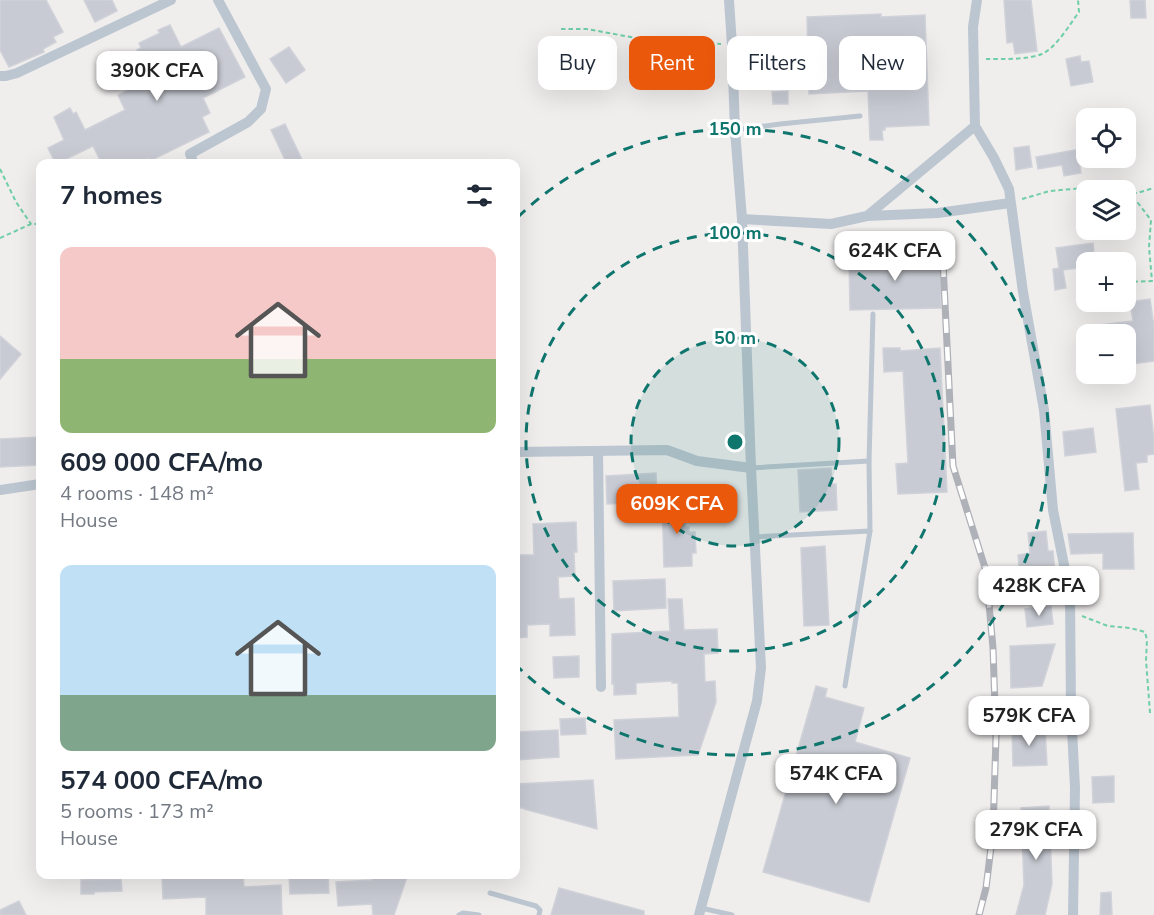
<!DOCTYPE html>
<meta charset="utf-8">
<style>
:root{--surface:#fff;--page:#f2f2f3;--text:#1f2937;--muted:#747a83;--accent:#ea580c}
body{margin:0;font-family:"Nunito Sans",sans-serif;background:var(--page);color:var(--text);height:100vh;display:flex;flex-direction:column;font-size:22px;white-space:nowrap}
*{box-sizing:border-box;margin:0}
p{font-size:20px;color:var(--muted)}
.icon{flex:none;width:33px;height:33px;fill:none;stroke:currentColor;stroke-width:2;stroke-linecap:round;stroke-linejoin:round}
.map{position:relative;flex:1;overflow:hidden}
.sheet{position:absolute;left:36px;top:159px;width:484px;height:720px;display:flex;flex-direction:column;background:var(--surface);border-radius:12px;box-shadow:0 6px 24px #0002}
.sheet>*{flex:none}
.guide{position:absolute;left:538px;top:36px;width:525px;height:54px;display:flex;gap:12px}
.buttons{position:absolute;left:1076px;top:108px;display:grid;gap:12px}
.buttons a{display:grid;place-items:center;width:60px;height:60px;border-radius:12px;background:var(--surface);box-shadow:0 6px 24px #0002;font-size:30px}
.price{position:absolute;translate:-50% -51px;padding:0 14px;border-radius:12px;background:#fff;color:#222;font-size:20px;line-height:39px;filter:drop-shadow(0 2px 3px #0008)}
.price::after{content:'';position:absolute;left:50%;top:36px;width:18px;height:14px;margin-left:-9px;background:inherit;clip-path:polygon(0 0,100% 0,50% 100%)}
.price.selected{background:var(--accent);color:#fff}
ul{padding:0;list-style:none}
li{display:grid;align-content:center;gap:12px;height:318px;padding:0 24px}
li span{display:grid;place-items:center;height:186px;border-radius:12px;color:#555}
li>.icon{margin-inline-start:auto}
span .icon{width:108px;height:108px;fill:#fffc;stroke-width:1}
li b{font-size:26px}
h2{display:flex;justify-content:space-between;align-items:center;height:72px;padding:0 24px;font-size:26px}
.chip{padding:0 21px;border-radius:12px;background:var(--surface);box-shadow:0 6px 24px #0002;font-size:21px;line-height:54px}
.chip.selected{background:var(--accent);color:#fff}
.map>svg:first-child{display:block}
.building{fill:#c8cbd3;stroke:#d0d2d9;stroke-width:1.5}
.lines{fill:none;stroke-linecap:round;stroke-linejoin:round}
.path{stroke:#6fcfa6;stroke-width:2;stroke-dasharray:4.5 3;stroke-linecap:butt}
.lane{stroke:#bcc6d0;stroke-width:5}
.street{stroke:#bcc6d0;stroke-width:10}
.rail-casing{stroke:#afb1b8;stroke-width:7}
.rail{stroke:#fff;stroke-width:4.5;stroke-dasharray:14;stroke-linecap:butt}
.ring{fill:none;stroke:#0f766e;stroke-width:3;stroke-dasharray:10 8}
.centre{fill:#0f766e;stroke:#fff;stroke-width:3}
.ring-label{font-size:18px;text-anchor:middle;font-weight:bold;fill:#0f766e;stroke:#fff;stroke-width:6;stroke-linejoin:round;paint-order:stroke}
</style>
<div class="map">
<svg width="1154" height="915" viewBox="0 0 1154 915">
<rect width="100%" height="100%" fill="#f0eded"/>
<!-- building -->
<g class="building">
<polygon points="0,0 46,0 63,32 53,37 56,42 43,49 44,52 9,67 0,50"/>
<polygon points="84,0 112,0 117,11 95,22"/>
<polygon points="1004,0 1031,0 1037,51 1015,54 1013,42 1007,43"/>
<polygon points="1130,0 1145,0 1146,18 1131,18"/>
<polygon points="881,14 881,17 925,15 929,125 885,127 885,130 882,130 883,140 870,140 868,91 809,94 807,17"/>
<polygon points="170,25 181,47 219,28 245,77 203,98 210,113 202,117 209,132 150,161 149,158 138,164 102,164 93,146 56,164 48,148 64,140 54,117 70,108 73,114 76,112 85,130 125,110 118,95 151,79 137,50 141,48 139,43 160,33 158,30"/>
<polygon points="289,47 305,70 286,83 270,59"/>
<polygon points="1080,56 1081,62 1089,61 1093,82 1071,86 1066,59"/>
<polygon points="788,91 788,104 773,104 772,92"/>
<polygon points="285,124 304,164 287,164 271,130"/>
<polygon points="1029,146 1032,167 1016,170 1014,148"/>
<polygon points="1086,148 1086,160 1079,161 1081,173 1064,176 1062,165 1038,169 1036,157"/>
<polygon points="1093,243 1095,262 1086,262 1086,267 1063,270 1066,288 1055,290 1053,269 1059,268 1056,248"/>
<polygon points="940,253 941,308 850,310 849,256"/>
<polygon points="1150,299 1153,320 1154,320 1154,361 1125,365 1125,334 1084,334 1083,327 1133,321 1130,302"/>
<polygon points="0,336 21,354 0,379"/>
<polygon points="883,348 900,348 900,351 940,348 947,492 898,494 896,464 908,463 903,371 884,372"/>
<polygon points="1150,405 1154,439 1154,454 1147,455 1147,462 1136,463 1139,489 1125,491 1116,409"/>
<polygon points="1093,428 1096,452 1065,456 1063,432"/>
<polygon points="40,437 40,465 0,467 0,439"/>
<polygon points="831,468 832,484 836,484 837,510 800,512 798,470"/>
<polygon points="656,473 657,502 607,504 606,476"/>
<polygon points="684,498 685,527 689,527 689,532 695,532 696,553 692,553 692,566 664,567 662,499"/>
<polygon points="576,522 577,552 574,552 575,576 558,577 559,599 574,598 575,635 550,636 550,624 527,625 527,637 517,638 516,555 534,555 533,524"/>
<polygon points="1046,531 1048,551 1053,551 1055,572 1020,576 1018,555 1030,553 1028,533"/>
<polygon points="1133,533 1134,569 1103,569 1103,553 1071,554 1068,534"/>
<polygon points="825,546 829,625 804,626 801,548"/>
<polygon points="665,579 666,608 614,611 613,581"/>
<polygon points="668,599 682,599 684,630 717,629 718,653 704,654 705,682 715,681 716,702 698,755 616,759 614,720 679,717 678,683 672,683 672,681 636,683 636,694 614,695 614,684 612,684 612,634 670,631"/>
<polygon points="1051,606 1053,624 1027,627 1025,609"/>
<polygon points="1055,644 1042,686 1011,688 1010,646"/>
<polygon points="579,656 579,677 554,678 553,657"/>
<polygon points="816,686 827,689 825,697 864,708 855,742 910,758 869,902 763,872"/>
<polygon points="585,718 586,734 561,735 560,719"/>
<polygon points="1045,728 1047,765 1013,766 1012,729"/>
<polygon points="558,730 559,757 516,760 516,732"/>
<polygon points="1114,776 1114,802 1093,803 1092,777"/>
<polygon points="593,780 597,829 524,809 524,808 516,808 516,784"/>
<polygon points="1049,806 1052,884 1045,915 1016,915 1024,885 1021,808"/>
<polygon points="178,874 243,874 244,887 281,885 282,915 206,915 206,897 163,899 162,875"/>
<polygon points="289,874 328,874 329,893 290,894"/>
<polygon points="371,874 408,874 394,915 373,915 372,904 338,906 336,882 372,880"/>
<polygon points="121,879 122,891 94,892 94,894 81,894 81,880"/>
<polygon points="559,888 644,911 644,915 551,915"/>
<polygon points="1111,892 1112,915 1100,915 1101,893"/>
<polygon points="19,901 26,915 0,915 0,910"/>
</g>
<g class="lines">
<!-- path -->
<g class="path">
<polyline points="561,29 587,29 652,41 721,44"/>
<path d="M986,59C1002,59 1026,60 1042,54C1056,48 1070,24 1079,12L1078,0"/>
<polyline points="171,164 179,160"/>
<polyline points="0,169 16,202 31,224"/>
<polyline points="1125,191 1137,193 1154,188"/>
<polyline points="1125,194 1138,203 1151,220 1149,247 1152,281 1128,282 1125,285"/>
<polyline points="1022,199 1050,191 1095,187 1122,190"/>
<polyline points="0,238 31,224 40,224"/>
<polyline points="1082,616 1108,626 1130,628 1145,632 1147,640 1146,660 1150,713"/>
</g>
<!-- lane -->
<g class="lane">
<polyline points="735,130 780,124 860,116"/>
<polyline points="751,468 869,461"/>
<polyline points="754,537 870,531"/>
<polyline points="845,686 870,531 869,461 873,314"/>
<polyline points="490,893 536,906 540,910 539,915"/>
<polyline points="701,908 732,915"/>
<polyline points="459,915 463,913 479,915"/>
</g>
<!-- street -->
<g class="street">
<polyline points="977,0 973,27 975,126 994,158 1009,189 1023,292 1044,410 1053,510 1070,595 1071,710 1075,788 1073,915"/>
<polyline points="0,76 6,76 17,73 171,0"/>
<polyline points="194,164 190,154 248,122 261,109 266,89 218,0"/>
<polyline points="867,216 975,126"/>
<polyline points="742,219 831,224 867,216 938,213 1010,203"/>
<polyline points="598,451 601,687"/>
<polyline points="516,452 667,450 697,461 751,468"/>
<polyline points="0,490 40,484"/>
<polyline points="699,915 757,701 761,668 751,468 742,219 735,130 732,45 729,0"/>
</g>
<!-- rail casing -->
<g class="rail-casing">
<polyline id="rail" points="943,263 953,466 986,571 993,648 996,737 993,831 986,888 979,915"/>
</g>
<!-- rail -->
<use href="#rail" class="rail"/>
</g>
<!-- distance rings -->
<circle cx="735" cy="442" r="104" fill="#0f766e" fill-opacity=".12"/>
<g class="ring">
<circle cx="735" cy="442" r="104"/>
<circle cx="735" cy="442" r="209"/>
<path d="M518 217A313 313 0 1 1 518 667"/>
</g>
<circle cx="735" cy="442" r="9" class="centre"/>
<g class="ring-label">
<text x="735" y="135">150 m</text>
<text x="735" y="239">100 m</text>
<text x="735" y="344">50 m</text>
</g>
</svg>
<div class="buttons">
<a><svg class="icon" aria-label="locate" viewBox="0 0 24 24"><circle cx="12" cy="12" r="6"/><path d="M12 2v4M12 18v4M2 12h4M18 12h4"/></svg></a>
<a><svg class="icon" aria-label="layers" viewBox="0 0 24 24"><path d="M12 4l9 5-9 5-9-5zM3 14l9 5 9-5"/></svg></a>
<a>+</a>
<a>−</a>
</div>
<b class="price" style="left:157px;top:102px">390K CFA</b>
<b class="price" style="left:895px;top:282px">624K CFA</b>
<b class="price selected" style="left:677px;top:535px">609K CFA</b>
<b class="price" style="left:1039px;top:617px">428K CFA</b>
<b class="price" style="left:1029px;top:747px">579K CFA</b>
<b class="price" style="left:836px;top:805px">574K CFA</b>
<b class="price" style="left:1036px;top:861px">279K CFA</b>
<div class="guide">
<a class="chip">Buy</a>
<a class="chip selected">Rent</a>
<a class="chip">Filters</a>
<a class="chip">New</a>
</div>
<section class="sheet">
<h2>7 homes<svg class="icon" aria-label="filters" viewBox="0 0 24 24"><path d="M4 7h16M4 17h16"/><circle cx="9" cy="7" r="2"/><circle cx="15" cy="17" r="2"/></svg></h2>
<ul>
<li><span style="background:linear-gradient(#f6c9c9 60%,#8fb573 0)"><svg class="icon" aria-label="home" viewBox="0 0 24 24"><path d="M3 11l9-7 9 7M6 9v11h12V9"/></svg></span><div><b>609 000 CFA/mo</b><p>4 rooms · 148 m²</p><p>House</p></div></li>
<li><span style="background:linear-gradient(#bfe0f5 70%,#7fa58c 0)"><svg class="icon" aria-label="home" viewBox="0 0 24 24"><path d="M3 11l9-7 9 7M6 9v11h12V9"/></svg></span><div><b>574 000 CFA/mo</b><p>5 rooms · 173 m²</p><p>House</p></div></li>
</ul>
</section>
</div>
